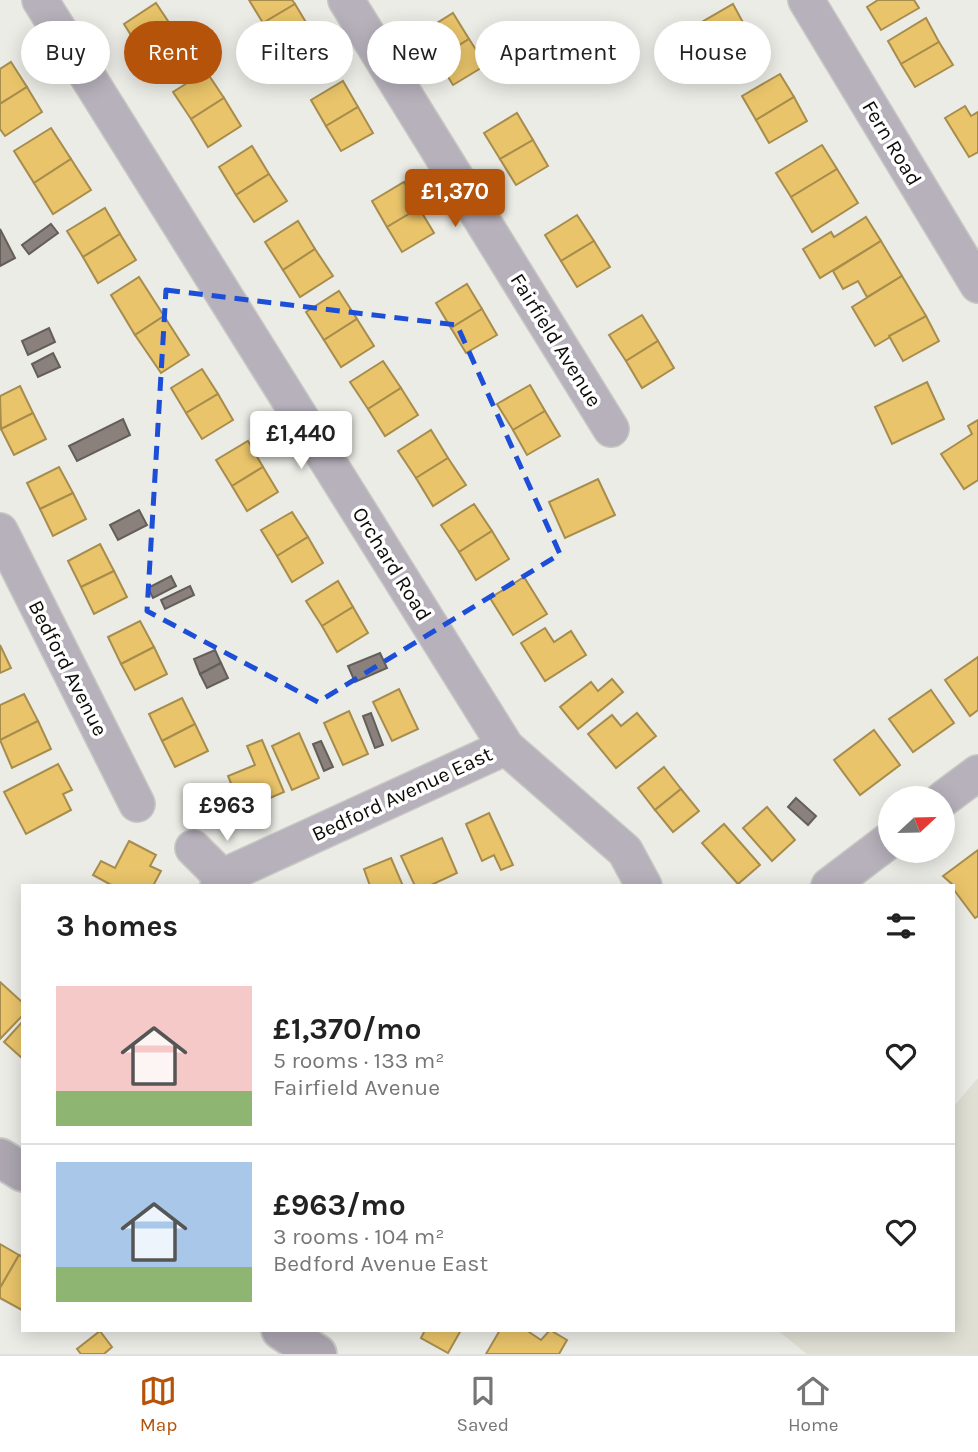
<!DOCTYPE html>
<meta charset="utf-8">
<style>
:root{--surface:#fff;--page:#f2f2f2;--text:#222;--muted:#767676;--line:#e0e0e0;--accent:#b45309}
body{margin:0;font-family:Karla,sans-serif;background:var(--page);color:var(--text);height:100vh;display:flex;flex-direction:column;font-size:26px;white-space:nowrap}
*{box-sizing:border-box;margin:0}
p{font-size:23px;color:var(--muted)}
.icon{flex:none;width:38px;height:38px;fill:none;stroke:currentColor;stroke-width:2;stroke-linecap:round;stroke-linejoin:round}
.map{position:relative;flex:1;overflow:hidden}
.sheet{position:absolute;left:21px;top:884px;width:934px;height:448px;display:flex;flex-direction:column;background:var(--surface);border-radius:0px;box-shadow:0 4px 18px #0003}
.sheet>*{flex:none}
.top-card{position:absolute;left:21px;top:21px;width:936px;height:63px;display:flex;gap:14px}
.needle{width:46px;rotate:68deg}
.tools{position:absolute;left:878px;top:786px;display:grid;gap:14px}
.tools a{display:grid;place-items:center;width:77px;height:77px;border-radius:50%;background:var(--surface);box-shadow:0 4px 18px #0003;font-size:35px}
.price{position:absolute;translate:-50% -60px;padding:0 16px;border-radius:7px;background:#fff;color:#222;font-size:23px;line-height:46px;filter:drop-shadow(0 2px 4px #0008)}
.price::after{content:'';position:absolute;left:50%;top:42px;width:21px;height:16px;margin-left:-10px;background:inherit;clip-path:polygon(0 0,100% 0,50% 100%)}
.price.on{background:var(--accent);color:#fff}
ul{padding:0;list-style:none}
li{display:flex;align-items:center;gap:21px;height:175px;padding:0 35px}
li+li{border-top:2px solid var(--line)}
li span{display:grid;place-items:center;flex:none;width:196px;height:140px;border-radius:0px;color:#555}
li>.icon{margin-inline-start:auto}
span .icon{width:84px;height:84px;fill:#fffc;stroke-width:1}
li b{font-size:30px}
h2{display:flex;justify-content:space-between;align-items:center;height:84px;padding:0 35px;font-size:30px}
.pill{padding:0 24px;border-radius:32px;background:var(--surface);box-shadow:0 4px 18px #0003;font-size:24px;line-height:63px}
.pill.on{background:var(--accent);color:#fff}
.tabs{display:flex;justify-content:space-around;align-items:center;height:98px;border-top:2px solid var(--line);background:var(--surface);font-size:19px;color:var(--muted)}
.tabs a{display:grid;justify-items:center;gap:4px}
.tabs .on{color:var(--accent)}
.map>svg:first-child{display:block}
.built{fill:#e0dfd4}
.homes{fill:#e9c46a;stroke:#a78d4d;stroke-width:2}
.industry{fill:#8a817c;stroke:#645e5a;stroke-width:2}
.lines{fill:none;stroke-linecap:round;stroke-linejoin:round}
.street-casing{stroke:#c7c7c4;stroke-width:38}
.secondary-casing{stroke:#c7c7c4;stroke-width:42}
.street{stroke:#b7b1bc;stroke-width:35}
.secondary{stroke:#ada6b1;stroke-width:38}
.marked{fill:none;stroke:#1d4ed8;stroke-width:5;stroke-dasharray:14 9;stroke-linejoin:round}
.labels{text-anchor:middle;dominant-baseline:central;stroke-width:7;stroke-linejoin:round;paint-order:stroke}
.street-label{font-size:21px;fill:#0d0c09;stroke:#fff}
</style>
<div class="map">
<svg width="978" height="1354" viewBox="0 0 978 1354">
<rect width="100%" height="100%" fill="#ecece7"/>
<!-- built -->
<polygon class="built" points="978,1078 978,1354 807,1354 777,1330 954,1330 954,1106"/>
<!-- homes -->
<g class="homes">
<polygon points="249,0 292,0 295,4 263,23"/>
<polygon points="878,0 914,0 919,8 881,30 867,7"/>
<polygon points="156,3 174,30 141,51 124,24"/>
<polygon points="295,4 310,29 278,48 263,23"/>
<polygon points="733,4 746,28 708,50 695,26"/>
<polygon points="453,13 469,39 437,59 421,33"/>
<polygon points="926,18 939,42 901,64 888,41"/>
<polygon points="746,28 760,51 722,73 708,50"/>
<polygon points="174,30 192,57 158,78 141,51"/>
<polygon points="469,39 486,65 453,85 437,59"/>
<polygon points="939,42 953,65 915,87 901,64"/>
<polygon points="11,62 27,87 0,104 0,69"/>
<polygon points="206,71 224,98 191,119 173,92"/>
<polygon points="780,74 794,97 756,120 742,96"/>
<polygon points="343,81 358,107 326,126 311,100"/>
<polygon points="27,87 42,112 5,136 0,129 0,104"/>
<polygon points="794,97 807,121 769,143 756,120"/>
<polygon points="224,98 241,126 208,147 191,119"/>
<polygon points="965,106 971,116 978,112 978,152 969,157 945,118"/>
<polygon points="358,107 373,133 341,151 326,126"/>
<polygon points="517,113 533,140 500,159 484,133"/>
<polygon points="51,128 71,159 34,183 14,151"/>
<polygon points="533,140 548,166 516,185 500,159"/>
<polygon points="822,145 837,169 791,197 776,173"/>
<polygon points="252,146 269,174 236,195 219,167"/>
<polygon points="71,159 91,190 53,214 34,183"/>
<polygon points="837,169 858,203 812,232 791,197"/>
<polygon points="269,174 287,201 254,222 236,195"/>
<polygon points="404,182 419,208 387,227 372,201"/>
<polygon points="105,208 120,234 83,257 67,231"/>
<polygon points="419,208 434,233 402,252 387,227"/>
<polygon points="577,215 594,241 561,261 545,235"/>
<polygon points="866,217 881,241 820,278 803,249 831,232 834,237"/>
<polygon points="298,221 315,249 283,270 265,242"/>
<polygon points="120,234 136,260 98,283 83,257"/>
<polygon points="594,241 610,267 577,287 561,261"/>
<polygon points="881,241 902,276 867,297 858,281 843,289 833,271"/>
<polygon points="315,249 333,276 300,297 283,270"/>
<polygon points="902,276 926,316 875,346 852,307"/>
<polygon points="139,277 164,316 135,335 111,295"/>
<polygon points="467,284 482,309 451,328 436,303"/>
<polygon points="339,291 357,319 324,340 306,312"/>
<polygon points="482,309 497,335 466,353 451,328"/>
<polygon points="642,315 658,341 626,361 609,335"/>
<polygon points="164,316 189,355 161,373 135,335"/>
<polygon points="926,316 939,341 903,361 889,336"/>
<polygon points="357,319 374,346 341,367 324,340"/>
<polygon points="658,341 674,368 642,388 626,361"/>
<polygon points="383,361 401,388 368,409 350,382"/>
<polygon points="202,369 218,394 186,413 171,388"/>
<polygon points="927,382 944,419 892,444 875,407"/>
<polygon points="530,385 545,411 513,430 497,404"/>
<polygon points="20,386 33,413 1,429 0,396"/>
<polygon points="401,388 418,415 385,436 368,409"/>
<polygon points="218,394 233,420 202,439 186,413"/>
<polygon points="545,411 560,436 527,455 513,430"/>
<polygon points="33,413 46,439 14,455 1,429"/>
<polygon points="978,420 978,480 964,489 941,454 972,434 968,426"/>
<polygon points="431,430 448,458 416,478 398,451"/>
<polygon points="248,441 263,467 232,486 216,460"/>
<polygon points="448,458 466,485 433,506 416,478"/>
<polygon points="59,467 73,493 40,509 27,483"/>
<polygon points="263,467 278,492 247,511 232,486"/>
<polygon points="598,479 615,515 565,538 549,502"/>
<polygon points="73,493 86,519 53,536 40,509"/>
<polygon points="474,504 492,531 459,552 441,525"/>
<polygon points="292,512 308,537 277,556 261,530"/>
<polygon points="492,531 509,559 476,580 459,552"/>
<polygon points="308,537 323,563 292,582 277,556"/>
<polygon points="100,544 114,571 81,587 68,561"/>
<polygon points="114,571 127,597 94,614 81,587"/>
<polygon points="524,577 547,614 513,635 490,598"/>
<polygon points="338,581 353,607 322,626 306,601"/>
<polygon points="353,607 368,633 337,652 322,626"/>
<polygon points="140,621 154,647 121,664 108,637"/>
<polygon points="545,628 554,642 571,631 586,655 545,681 521,643"/>
<polygon points="0,645 11,668 0,673"/>
<polygon points="154,647 167,674 135,690 121,664"/>
<polygon points="978,657 978,710 970,716 945,680"/>
<polygon points="612,679 623,692 578,729 560,707 591,682 598,691"/>
<polygon points="399,689 418,729 392,741 373,702"/>
<polygon points="931,690 954,723 913,752 889,719"/>
<polygon points="24,694 38,721 0,740 0,705"/>
<polygon points="182,698 195,724 162,741 149,714"/>
<polygon points="349,711 368,754 343,765 324,723"/>
<polygon points="637,713 656,736 616,768 588,734 612,715 621,726"/>
<polygon points="38,721 51,749 12,768 0,740"/>
<polygon points="195,724 208,751 175,767 162,741"/>
<polygon points="874,730 900,765 860,795 834,760"/>
<polygon points="299,733 319,778 292,790 272,746"/>
<polygon points="262,740 284,792 242,810 228,776 255,765 247,746"/>
<polygon points="58,764 72,790 63,794 71,810 26,834 4,792"/>
<polygon points="664,767 681,789 655,810 638,788"/>
<polygon points="681,789 699,811 673,832 655,810"/>
<polygon points="767,807 795,840 772,861 743,828"/>
<polygon points="489,813 513,865 501,870 494,855 482,861 466,824"/>
<polygon points="724,824 760,865 738,884 702,843"/>
<polygon points="442,838 457,873 429,886 415,886 401,856"/>
<polygon points="129,841 156,855 150,866 161,871 153,886 113,886 93,875 101,861 115,868"/>
<polygon points="978,850 978,916 975,918 954,890 954,886 943,876"/>
<polygon points="391,858 403,886 370,886 364,869"/>
<polygon points="0,982 23,1003 23,1015 0,1039"/>
<polygon points="23,1021 23,1059 4,1042"/>
<polygon points="0,1244 19,1255 0,1288"/>
<polygon points="19,1255 23,1257 22,1310 0,1298 0,1288"/>
<polygon points="425,1330 461,1330 448,1353 421,1338"/>
<polygon points="500,1330 526,1330 541,1340 550,1330 567,1340 559,1354 486,1354"/>
<polygon points="100,1331 112,1347 104,1354 81,1354 77,1349"/>
</g>
<!-- industry -->
<g class="industry">
<polygon points="51,224 58,233 29,254 22,245"/>
<polygon points="0,229 15,258 0,266"/>
<polygon points="49,328 55,342 28,355 22,341"/>
<polygon points="53,353 60,367 38,377 32,364"/>
<polygon points="123,419 130,435 77,461 69,446"/>
<polygon points="139,510 147,525 118,540 110,525"/>
<polygon points="171,576 176,586 153,598 148,588"/>
<polygon points="190,586 194,595 165,609 161,600"/>
<polygon points="215,650 221,663 200,674 194,659"/>
<polygon points="380,653 387,668 355,682 348,666"/>
<polygon points="221,663 228,678 207,688 200,674"/>
<polygon points="371,713 383,745 375,748 363,716"/>
<polygon points="321,741 333,767 324,771 313,744"/>
<polygon points="796,798 816,816 808,825 788,807"/>
</g>
<g class="lines">
<!-- street casing -->
<g class="street-casing">
<g id="street">
<polyline points="40,0 506,747 625,851 644,886"/>
<polyline points="346,0 611,429"/>
<polyline points="806,0 978,285"/>
<polyline points="0,531 137,804"/>
<polyline points="943,799 978,773"/>
<polyline points="193,848 222,877"/>
<polyline points="218,886 222,877 506,747"/>
<polyline points="829,886 891,839"/>
</g>
</g>
<!-- secondary casing -->
<g class="secondary-casing">
<g id="secondary">
<polyline points="0,1158 23,1172"/>
<polyline points="281,1330 317,1354"/>
</g>
</g>
<!-- street -->
<use href="#street" class="street"/>
<!-- secondary -->
<use href="#secondary" class="secondary"/>
</g>
<!-- marked area -->
<path class="marked" d="M166,290L457,325L560,554L318,702L147,611Z"/>
<g class="labels">
<!-- street labels -->
<g class="street-label">
<text transform="translate(892 143) rotate(59)">Fern Road</text>
<text transform="translate(556 340) rotate(58)">Fairfield Avenue</text>
<text transform="translate(392 564) rotate(58)">Orchard Road</text>
<text transform="translate(68 668) rotate(63)">Bedford Avenue</text>
<text transform="translate(402 794) rotate(-25)">Bedford Avenue East</text>
</g>
</g>
</svg>
<div class="tools">
<a><svg class="needle" viewBox="-14 -14 28 28"><path d="M0-13l5 13h-10z" fill="#e53935"/><path d="M0 13l5-13h-10z" fill="#767676"/></svg></a>
</div>
<b class="price on" style="left:455px;top:229px">£1,370</b>
<b class="price" style="left:301px;top:471px">£1,440</b>
<b class="price" style="left:227px;top:843px">£963</b>
<div class="top-card">
<a class="pill">Buy</a>
<a class="pill on">Rent</a>
<a class="pill">Filters</a>
<a class="pill">New</a>
<a class="pill">Apartment</a>
<a class="pill">House</a>
</div>
<section class="sheet">
<h2>3 homes<svg class="icon" aria-label="filters" viewBox="0 0 24 24"><path d="M4 7h16M4 17h16"/><circle cx="9" cy="7" r="2"/><circle cx="15" cy="17" r="2"/></svg></h2>
<ul>
<li><span style="background:linear-gradient(#f6c9c9 75%,#8fb573 0)"><svg class="icon" aria-label="home" viewBox="0 0 24 24"><path d="M3 11l9-7 9 7M6 9v11h12V9"/></svg></span><div><b>£1,370/mo</b><p>5 rooms · 133 m²</p><p>Fairfield Avenue</p></div><svg class="icon" aria-label="heart" viewBox="0 0 24 24"><path d="M12 20l-8-8c-3-5 5-10 8-4 3-6 11-1 8 4z"/></svg></li>
<li><span style="background:linear-gradient(#a9c7e8 75%,#8fb573 0)"><svg class="icon" aria-label="home" viewBox="0 0 24 24"><path d="M3 11l9-7 9 7M6 9v11h12V9"/></svg></span><div><b>£963/mo</b><p>3 rooms · 104 m²</p><p>Bedford Avenue East</p></div><svg class="icon" aria-label="heart" viewBox="0 0 24 24"><path d="M12 20l-8-8c-3-5 5-10 8-4 3-6 11-1 8 4z"/></svg></li>
</ul>
</section>
</div>
<nav class="tabs">
<a class="on"><svg class="icon" aria-label="map" viewBox="0 0 24 24"><path d="M3 6l6-2 6 2 6-2v14l-6 2-6-2-6 2zM9 4v14M15 6v14"/></svg>Map</a>
<a><svg class="icon" aria-label="saved" viewBox="0 0 24 24"><path d="M7 4h10v16l-5-4-5 4z"/></svg>Saved</a>
<a><svg class="icon" aria-label="home" viewBox="0 0 24 24"><path d="M3 11l9-7 9 7M6 9v11h12V9"/></svg>Home</a>
</nav>
